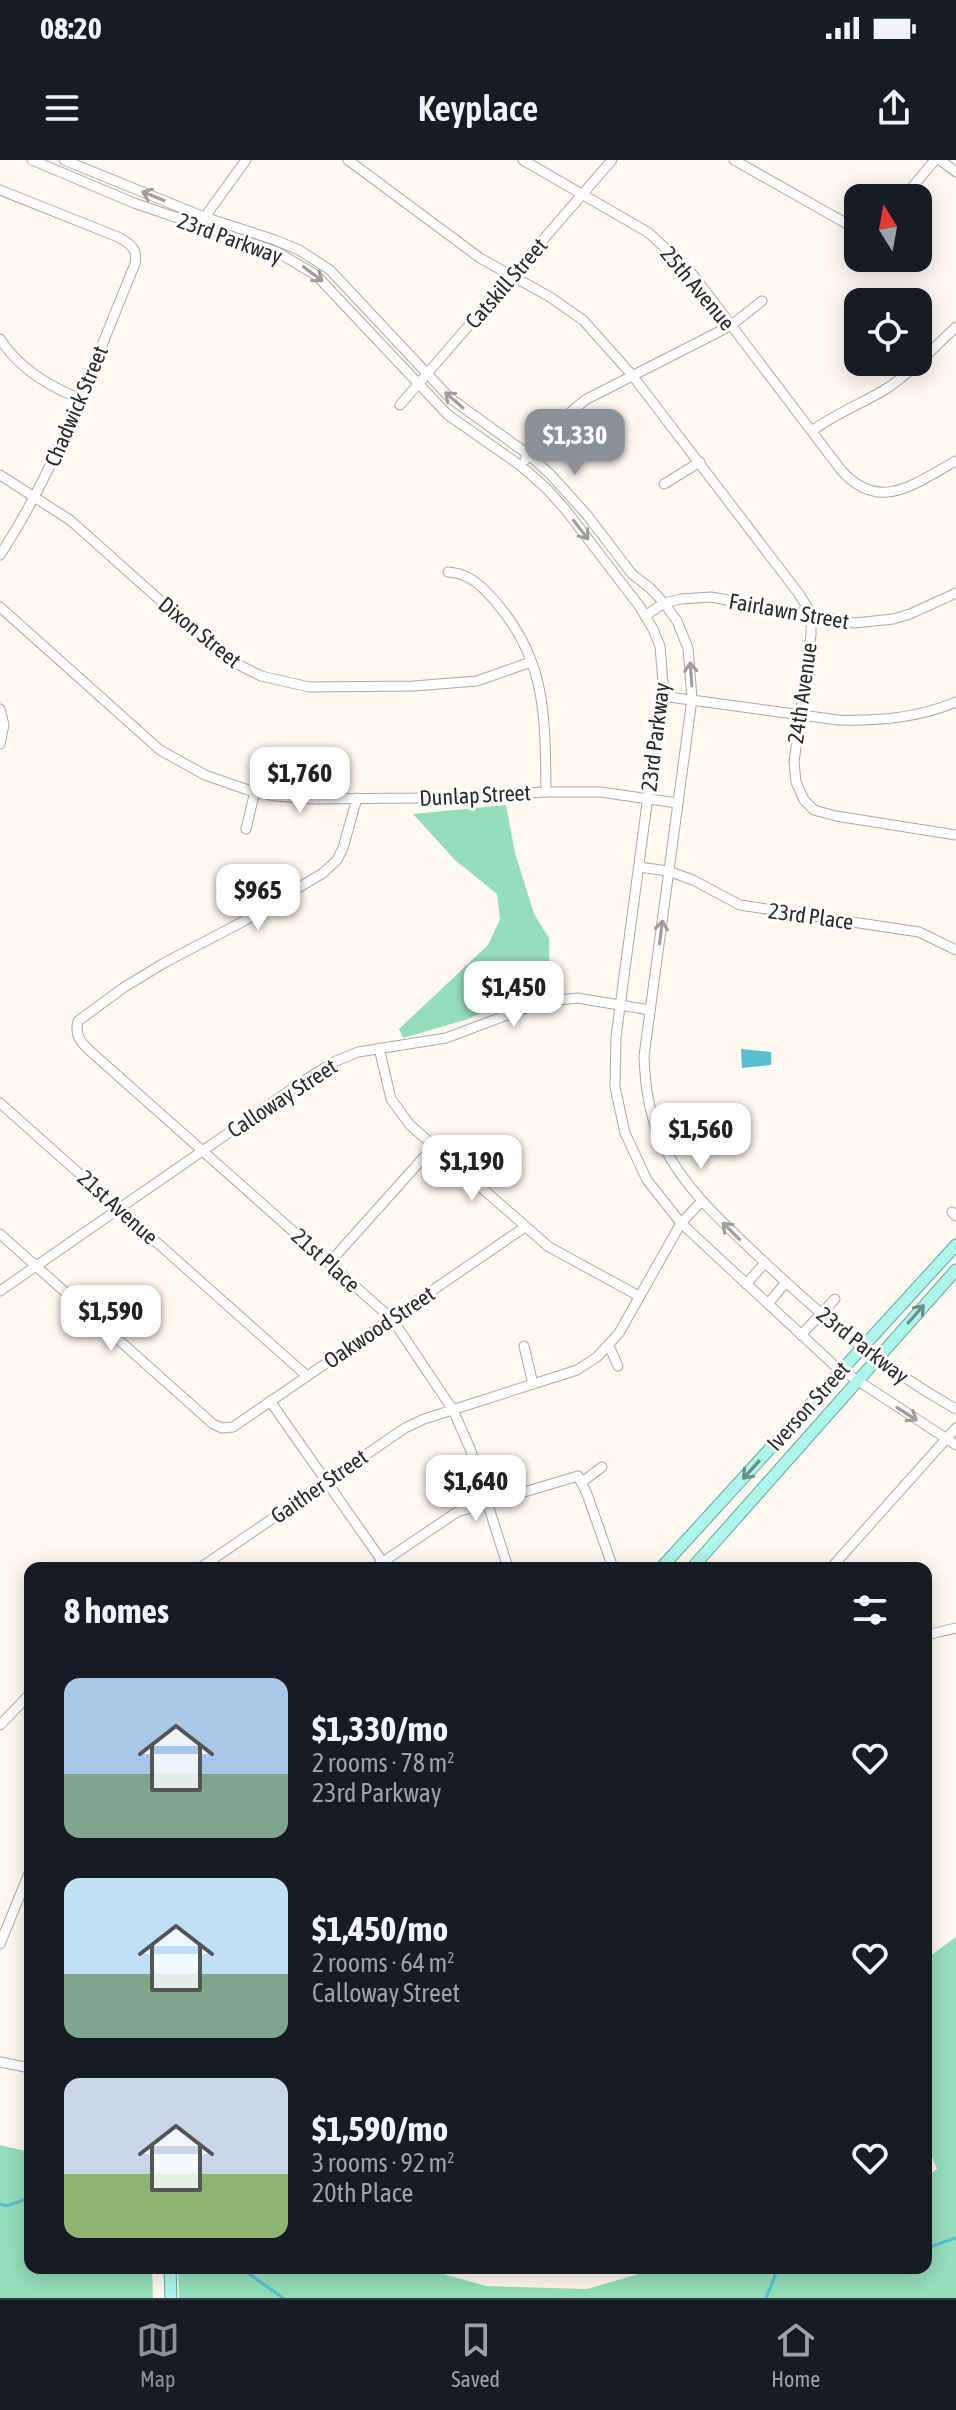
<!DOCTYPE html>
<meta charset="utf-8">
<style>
:root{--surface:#171b24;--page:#242831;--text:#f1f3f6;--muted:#9ea1a6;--line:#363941;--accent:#8c9099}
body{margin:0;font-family:"Asap Condensed",sans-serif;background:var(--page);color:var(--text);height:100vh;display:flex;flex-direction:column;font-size:30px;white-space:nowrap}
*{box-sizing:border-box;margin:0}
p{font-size:26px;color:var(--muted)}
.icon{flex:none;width:44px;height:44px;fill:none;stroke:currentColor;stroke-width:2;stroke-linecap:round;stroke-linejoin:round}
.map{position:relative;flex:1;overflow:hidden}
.drawer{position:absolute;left:24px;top:1402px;width:908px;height:712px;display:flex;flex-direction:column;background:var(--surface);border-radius:16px;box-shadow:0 4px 20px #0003}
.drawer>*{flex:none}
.needle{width:52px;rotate:349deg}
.buttons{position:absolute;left:844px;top:24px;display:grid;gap:16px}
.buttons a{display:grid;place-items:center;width:88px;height:88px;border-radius:16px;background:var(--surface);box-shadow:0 4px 20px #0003;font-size:40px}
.price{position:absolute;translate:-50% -68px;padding:0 18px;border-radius:16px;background:#fff;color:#222;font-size:26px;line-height:52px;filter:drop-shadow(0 2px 4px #0008)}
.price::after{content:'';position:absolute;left:50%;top:48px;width:24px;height:18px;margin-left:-12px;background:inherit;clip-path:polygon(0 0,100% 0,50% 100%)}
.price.selected{background:var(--accent);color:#fff}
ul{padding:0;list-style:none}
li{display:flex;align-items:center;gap:24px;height:200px;padding:0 40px}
li span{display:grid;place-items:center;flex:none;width:224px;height:160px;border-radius:16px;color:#555}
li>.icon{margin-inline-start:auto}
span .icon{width:96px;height:96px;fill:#fffc;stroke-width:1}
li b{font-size:34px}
h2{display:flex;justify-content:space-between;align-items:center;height:96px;padding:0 40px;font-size:34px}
.status{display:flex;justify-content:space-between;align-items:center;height:56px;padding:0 40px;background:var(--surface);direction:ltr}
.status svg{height:22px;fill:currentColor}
header{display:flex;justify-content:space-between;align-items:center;height:104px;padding:0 40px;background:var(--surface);font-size:36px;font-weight:600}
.tabs{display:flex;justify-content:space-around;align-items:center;height:112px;border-top:2px solid var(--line);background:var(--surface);font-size:22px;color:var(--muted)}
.tabs a{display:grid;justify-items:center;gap:4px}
.tabs .selected{color:var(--accent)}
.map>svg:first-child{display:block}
.green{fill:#95deba}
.water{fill:#57bfd0}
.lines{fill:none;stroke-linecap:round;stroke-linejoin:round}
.stream{stroke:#57bfd0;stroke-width:3}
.minor-casing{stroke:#afa8a0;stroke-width:11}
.major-casing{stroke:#5da99d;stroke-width:13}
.minor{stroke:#fff;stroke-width:9}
.major{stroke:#aef5eb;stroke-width:11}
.oneway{stroke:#a09e9d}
.oneway2{stroke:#6c8e88}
.labels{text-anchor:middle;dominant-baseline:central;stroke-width:6;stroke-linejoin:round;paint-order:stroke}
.street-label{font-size:22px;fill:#2b2825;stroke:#fff}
</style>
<div class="status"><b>08:20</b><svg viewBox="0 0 49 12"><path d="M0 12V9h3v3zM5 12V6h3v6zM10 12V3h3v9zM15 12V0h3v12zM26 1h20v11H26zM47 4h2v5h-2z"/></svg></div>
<header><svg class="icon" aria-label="menu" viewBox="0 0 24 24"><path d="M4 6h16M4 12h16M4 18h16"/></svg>Keyplace<svg class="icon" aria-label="share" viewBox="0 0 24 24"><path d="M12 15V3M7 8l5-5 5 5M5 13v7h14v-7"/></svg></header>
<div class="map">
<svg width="956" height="2138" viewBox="0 0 956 2138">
<rect width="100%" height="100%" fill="#fff9f2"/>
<!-- green -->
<g class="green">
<polygon points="506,645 515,693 534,754 549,778 550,830 518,838 465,860 403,878 399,869 488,785 500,759 497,734 455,700 413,654"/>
<polygon points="956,1777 956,2138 179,2138 178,2108 422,2108 486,2126 587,2129 642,2113 648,2108 926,2108 926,2017 937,2009 926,1982 926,1799"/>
<polygon points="0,1985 30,1992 30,2108 152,2108 153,2138 0,2138"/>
</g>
<!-- water -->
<polygon class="water" points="741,889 771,892 771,905 742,908"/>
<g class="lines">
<!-- stream -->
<g class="stream">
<polyline points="0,2044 6,2046 30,2038"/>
<polyline points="926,2088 956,2078"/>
<polyline points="241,2108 283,2138"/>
<polyline points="766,2138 778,2108"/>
</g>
<!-- minor casing -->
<g class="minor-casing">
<g id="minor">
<polyline points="32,0 134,43 277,92 316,115 448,255 521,306 546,328 565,349 640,447 653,469 660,486 663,523 616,877 615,927 625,973 647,1020 681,1063 834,1205 956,1285"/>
<path d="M64,0L204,57L275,80L299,90L330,110L450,238L529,295L550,314L587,355L632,414L650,428L664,443L677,461L688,488L692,539L644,896C645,926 649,957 663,985C685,1029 723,1063 758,1096C819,1154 882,1208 956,1249"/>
<polyline points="348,0 480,98 550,137 583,160 632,215 799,434 811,453 811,475 794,602 796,622 804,640 814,650 836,656 956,675"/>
<path d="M523,0L649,73L690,111L841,310C880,354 915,323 956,301"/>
<polyline points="734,0 858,70"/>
<polyline points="940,0 956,12"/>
<path d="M0,30L118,77C131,84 138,89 135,104C94,202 59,305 0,395"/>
<polyline points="903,38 935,0"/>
<polyline points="201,62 246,0"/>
<path d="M0,179C19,208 47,225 78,238"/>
<polyline points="400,245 612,0"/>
<path d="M812,271C836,253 864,243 889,227C914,210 934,187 956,167"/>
<polyline points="525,300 552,268 585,240 730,166 762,141"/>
<polyline points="0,315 70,360 208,483 237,504 261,516 309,527 414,526 477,521 531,502"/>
<polyline points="664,324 700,302"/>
<path d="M448,412C468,413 481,425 494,440C547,500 545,556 546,632"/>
<polyline points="0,447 160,590 205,615 248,630 275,636 314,639 415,638 546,632 600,632 677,643"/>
<polyline points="645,456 664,443 681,439 711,437 855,463 893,459 910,454 956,433"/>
<path d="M662,536L838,560C879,561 918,558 956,542"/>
<polyline points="0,549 4,565 0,584"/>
<path d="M357,638L343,688L337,700L323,713L242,762L164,803L123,828L78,861C73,879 86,887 99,899L392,1159L453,1250L471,1291L508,1408"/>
<polyline points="246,669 255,631"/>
<polyline points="639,707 668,711 693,720 740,745 919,772 956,790"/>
<polyline points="379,888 391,939 410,965 549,1087 639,1136"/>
<polyline points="0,943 307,1216"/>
<polyline points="952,1052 956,1056"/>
<polyline points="0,1074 213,1264 222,1268 233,1267 525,1067"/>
<polyline points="330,1102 433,987"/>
<polyline points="746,1124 765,1103"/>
<polyline points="0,1131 305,920 336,901 358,892 446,878 542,842 577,838 650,850"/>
<polyline points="768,1144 786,1122"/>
<polyline points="801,1175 835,1139"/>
<polyline points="524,1186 533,1224"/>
<polyline points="609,1186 618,1206"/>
<polyline points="270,1241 387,1408"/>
<polyline points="582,1322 602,1307"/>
<polyline points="200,1408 405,1268 424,1259 577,1210 597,1197 619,1173 681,1063 702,1041"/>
<polyline points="374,1408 457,1352 578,1316 587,1334 613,1408"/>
<polyline points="831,1408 956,1268"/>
<polyline points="926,1475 956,1468"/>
<polyline points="0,1565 30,1534"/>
<polyline points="0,1784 30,1711"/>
<polyline points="0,1902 30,1908"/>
</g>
</g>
<!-- major casing -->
<g class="major-casing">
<g id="major">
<polyline points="661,1408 956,1085"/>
<polyline points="692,1408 956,1110"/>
<polyline points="170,2108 171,2138"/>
</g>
</g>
<!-- minor -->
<use href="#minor" class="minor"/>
<!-- major -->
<use href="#major" class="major"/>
</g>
<!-- one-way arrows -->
<defs><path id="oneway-shaft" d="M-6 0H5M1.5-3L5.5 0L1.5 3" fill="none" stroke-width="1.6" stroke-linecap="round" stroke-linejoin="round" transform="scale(2)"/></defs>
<g class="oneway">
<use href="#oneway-shaft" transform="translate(153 36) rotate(-158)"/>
<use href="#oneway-shaft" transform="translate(313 114) rotate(37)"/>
<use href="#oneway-shaft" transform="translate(454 240) rotate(-139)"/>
<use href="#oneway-shaft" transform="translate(581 370) rotate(52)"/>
<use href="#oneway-shaft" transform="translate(691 514) rotate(-94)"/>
<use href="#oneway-shaft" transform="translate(661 772) rotate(-83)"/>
<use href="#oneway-shaft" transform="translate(731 1071) rotate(-135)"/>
<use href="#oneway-shaft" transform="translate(907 1254) rotate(33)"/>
</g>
<g class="oneway2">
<use href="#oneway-shaft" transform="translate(916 1154) rotate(-49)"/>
<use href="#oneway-shaft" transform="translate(751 1310) rotate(132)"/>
</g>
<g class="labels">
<!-- street labels -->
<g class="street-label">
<text transform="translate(230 78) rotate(20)">23rd Parkway</text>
<text transform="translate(506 123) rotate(-49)">Catskill Street</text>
<text transform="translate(698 128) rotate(50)">25th Avenue</text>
<text transform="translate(76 246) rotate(-67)">Chadwick Street</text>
<text transform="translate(789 451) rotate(10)">Fairlawn Street</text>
<text transform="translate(200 472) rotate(39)">Dixon Street</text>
<text transform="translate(802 533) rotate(-82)">24th Avenue</text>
<text transform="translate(655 577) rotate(-83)">23rd Parkway</text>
<text transform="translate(475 635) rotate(-3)">Dunlap Street</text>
<text transform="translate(811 756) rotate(8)">23rd Place</text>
<text transform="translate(282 938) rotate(-33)">Calloway Street</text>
<text transform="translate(118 1047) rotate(42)">21st Avenue</text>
<text transform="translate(326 1100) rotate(42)">21st Place</text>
<text transform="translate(379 1167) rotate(-34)">Oakwood Street</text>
<text transform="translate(863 1185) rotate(38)">23rd Parkway</text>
<text transform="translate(808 1246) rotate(-48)">Iverson Street</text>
<text transform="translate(319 1326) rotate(-35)">Gaither Street</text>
</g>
</g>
</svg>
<div class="buttons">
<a><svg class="needle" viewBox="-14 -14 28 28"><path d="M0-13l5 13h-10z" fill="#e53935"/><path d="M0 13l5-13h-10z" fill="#9ea1a6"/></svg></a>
<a><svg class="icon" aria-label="locate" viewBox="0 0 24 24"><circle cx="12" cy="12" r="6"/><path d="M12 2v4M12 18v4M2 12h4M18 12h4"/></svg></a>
</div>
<b class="price selected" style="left:575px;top:317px">$1,330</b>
<b class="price" style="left:300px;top:655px">$1,760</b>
<b class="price" style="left:258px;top:772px">$965</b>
<b class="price" style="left:514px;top:869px">$1,450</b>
<b class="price" style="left:701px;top:1011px">$1,560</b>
<b class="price" style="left:472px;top:1043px">$1,190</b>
<b class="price" style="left:111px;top:1193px">$1,590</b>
<b class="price" style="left:476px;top:1363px">$1,640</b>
<section class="drawer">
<h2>8 homes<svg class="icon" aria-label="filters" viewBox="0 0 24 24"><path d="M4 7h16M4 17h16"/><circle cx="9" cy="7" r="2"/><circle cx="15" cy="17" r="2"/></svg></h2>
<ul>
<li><span style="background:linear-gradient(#a9c7e8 60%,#7fa58c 0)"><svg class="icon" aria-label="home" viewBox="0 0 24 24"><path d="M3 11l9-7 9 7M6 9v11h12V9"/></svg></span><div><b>$1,330/mo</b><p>2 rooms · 78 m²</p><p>23rd Parkway</p></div><svg class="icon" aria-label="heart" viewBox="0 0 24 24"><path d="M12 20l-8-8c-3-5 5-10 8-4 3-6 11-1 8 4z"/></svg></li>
<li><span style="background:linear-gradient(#bfe0f5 60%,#7fa58c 0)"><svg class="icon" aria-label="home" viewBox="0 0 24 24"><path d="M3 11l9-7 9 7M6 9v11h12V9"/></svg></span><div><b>$1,450/mo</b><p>2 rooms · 64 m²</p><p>Calloway Street</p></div><svg class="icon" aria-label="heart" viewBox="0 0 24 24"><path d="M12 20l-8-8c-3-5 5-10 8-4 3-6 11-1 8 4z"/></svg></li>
<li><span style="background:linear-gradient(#c9d6e8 60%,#8fb573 0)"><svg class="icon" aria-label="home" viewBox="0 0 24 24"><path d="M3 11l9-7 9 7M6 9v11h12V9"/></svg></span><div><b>$1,590/mo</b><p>3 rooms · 92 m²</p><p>20th Place</p></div><svg class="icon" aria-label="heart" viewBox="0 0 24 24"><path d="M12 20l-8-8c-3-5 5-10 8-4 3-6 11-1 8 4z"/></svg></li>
</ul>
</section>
</div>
<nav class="tabs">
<a class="selected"><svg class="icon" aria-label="map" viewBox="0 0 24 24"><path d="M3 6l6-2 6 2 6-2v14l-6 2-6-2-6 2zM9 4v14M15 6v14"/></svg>Map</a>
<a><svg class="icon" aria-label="saved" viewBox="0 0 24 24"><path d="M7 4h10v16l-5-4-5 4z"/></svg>Saved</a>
<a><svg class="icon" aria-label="home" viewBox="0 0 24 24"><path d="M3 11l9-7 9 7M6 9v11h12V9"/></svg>Home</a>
</nav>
